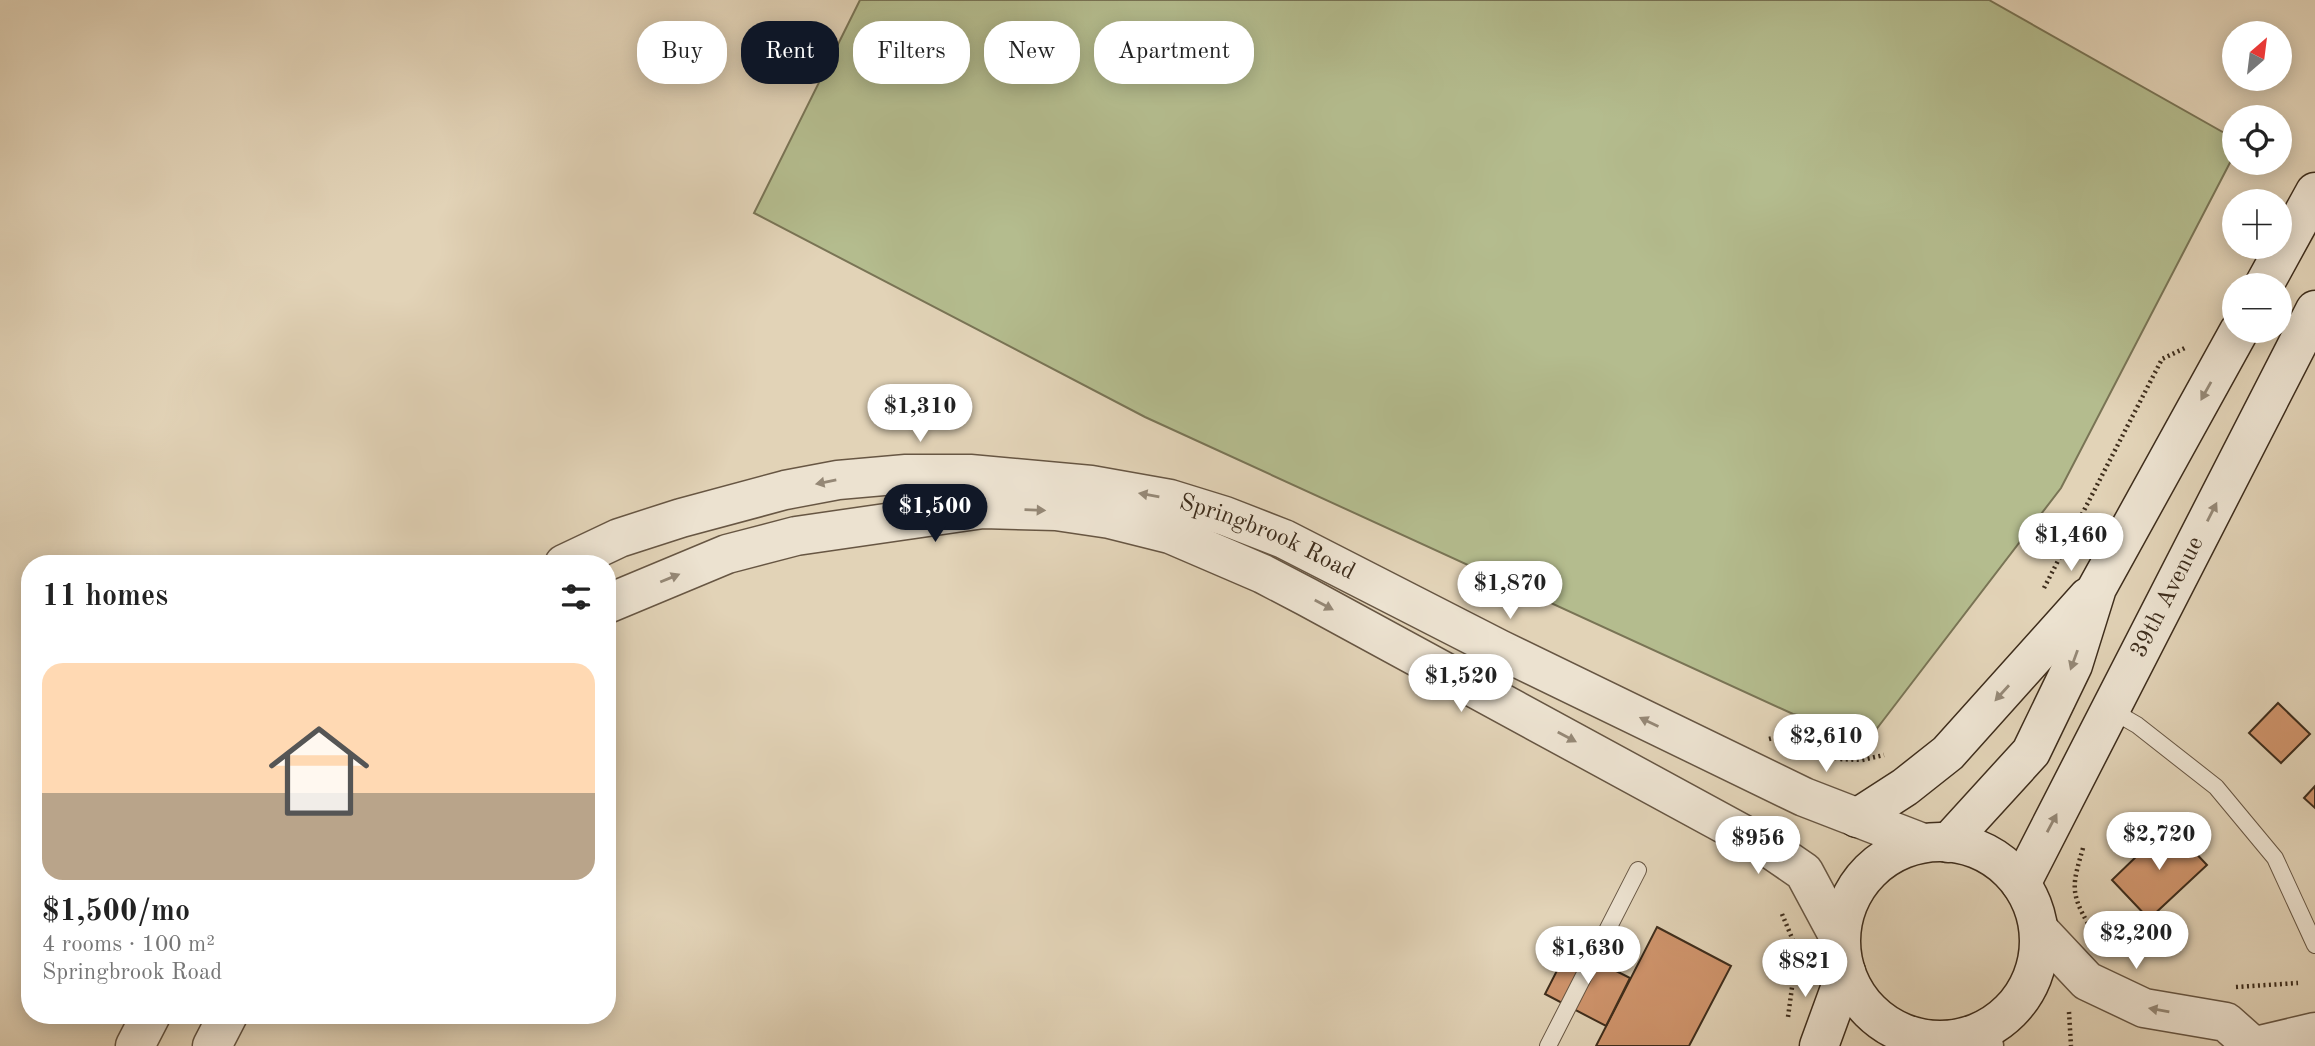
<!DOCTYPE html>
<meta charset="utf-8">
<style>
:root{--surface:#fff;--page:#f2f2f2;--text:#222;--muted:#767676;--accent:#111827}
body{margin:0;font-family:"Old Standard TT",serif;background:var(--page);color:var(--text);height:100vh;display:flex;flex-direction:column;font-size:26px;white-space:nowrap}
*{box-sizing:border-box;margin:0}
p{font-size:23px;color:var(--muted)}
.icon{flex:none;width:38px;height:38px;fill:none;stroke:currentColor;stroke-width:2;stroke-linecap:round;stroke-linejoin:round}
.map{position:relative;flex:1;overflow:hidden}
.details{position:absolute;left:21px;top:555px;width:595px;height:469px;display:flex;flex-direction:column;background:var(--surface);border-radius:28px;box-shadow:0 4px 18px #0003}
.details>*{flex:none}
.top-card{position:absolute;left:637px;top:21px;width:665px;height:63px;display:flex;gap:14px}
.needle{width:46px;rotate:28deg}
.fabs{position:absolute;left:2222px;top:21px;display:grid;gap:14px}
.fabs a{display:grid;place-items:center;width:70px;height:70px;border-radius:50%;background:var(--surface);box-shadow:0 4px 18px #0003;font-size:35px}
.price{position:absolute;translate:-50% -60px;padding:0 16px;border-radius:24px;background:#fff;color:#222;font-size:23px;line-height:46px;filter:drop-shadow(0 2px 4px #0008)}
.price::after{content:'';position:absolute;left:50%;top:42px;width:21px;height:16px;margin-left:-10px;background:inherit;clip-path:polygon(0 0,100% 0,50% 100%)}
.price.current{background:var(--accent);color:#fff}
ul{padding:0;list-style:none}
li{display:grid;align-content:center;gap:14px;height:371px;padding:0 21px}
li span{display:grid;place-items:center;height:217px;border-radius:21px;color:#555}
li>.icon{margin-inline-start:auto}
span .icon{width:126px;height:126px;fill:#fffc;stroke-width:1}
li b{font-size:30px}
h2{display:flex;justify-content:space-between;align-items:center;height:84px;padding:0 21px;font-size:30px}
.pill{padding:0 24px;border-radius:28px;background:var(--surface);box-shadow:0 4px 18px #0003;font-size:24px;line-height:63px}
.pill.current{background:var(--accent);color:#fff}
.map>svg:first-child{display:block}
.green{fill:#b4bc8e;stroke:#797455;stroke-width:2}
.building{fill:#d0956d;stroke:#3e2d1c;stroke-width:2}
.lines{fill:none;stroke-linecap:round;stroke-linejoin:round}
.service-casing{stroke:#675643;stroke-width:18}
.tertiary-casing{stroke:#675643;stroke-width:41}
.secondary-casing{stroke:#3e2d1c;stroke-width:41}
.path{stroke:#3e2d1c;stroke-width:4.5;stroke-dasharray:2 3.5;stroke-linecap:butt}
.service{stroke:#ece2d0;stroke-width:16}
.tertiary{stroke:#ece2d0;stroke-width:38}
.secondary{stroke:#ece2d0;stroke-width:38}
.oneway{fill:#958876}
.labels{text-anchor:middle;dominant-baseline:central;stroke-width:7;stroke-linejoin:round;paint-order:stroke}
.street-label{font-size:24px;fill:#3e2d1c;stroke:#ece2d0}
</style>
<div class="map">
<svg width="2315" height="1046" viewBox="0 0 2315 1046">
<rect width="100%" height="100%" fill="#e2d3b7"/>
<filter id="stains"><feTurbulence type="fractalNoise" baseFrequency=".00286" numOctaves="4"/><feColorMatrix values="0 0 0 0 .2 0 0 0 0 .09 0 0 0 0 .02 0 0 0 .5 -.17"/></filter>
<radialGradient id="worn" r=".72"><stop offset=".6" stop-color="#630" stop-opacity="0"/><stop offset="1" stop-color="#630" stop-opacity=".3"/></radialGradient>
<!-- green -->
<polygon class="green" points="860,0 1989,0 2235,139 2235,153 2061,488 1875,731 1793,714 1145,417 754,213"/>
<!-- building -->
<g class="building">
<polygon points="2278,703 2310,734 2281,763 2249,733"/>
<polygon points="2315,786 2315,808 2304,798"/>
<polygon points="2169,825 2207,865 2149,919 2112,880"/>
<polygon points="1657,927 1731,966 1689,1046 1596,1046"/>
<polygon points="1569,947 1630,978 1606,1026 1545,994"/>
</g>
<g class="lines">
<!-- service casing -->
<g class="service-casing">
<g id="service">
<polyline points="2111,710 2137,725 2216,787 2275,858 2315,945"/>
<polyline points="1548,1046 1638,870"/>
</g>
</g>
<!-- tertiary casing -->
<g class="tertiary-casing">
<g id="tertiary">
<path id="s1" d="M564,564L619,538L681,518L785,490L838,480L906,474H970L1091,485L1170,499L1225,516L1284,539L1499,649L1804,797L1923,843"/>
<polyline points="607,604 727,554 796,536 983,509 1056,511 1110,519 1170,534 1263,574 1307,597 1772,850 1804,872 1840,939"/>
<polyline points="2040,931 2087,981 2144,1008 2226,1022 2253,1046"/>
<polyline points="1947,1040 1984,1046"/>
<polyline points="135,1046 151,1015"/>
<polyline points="212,1046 228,1015"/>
<polyline points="2256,1046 2315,1032"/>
</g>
</g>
<!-- secondary casing -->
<g class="secondary-casing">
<g id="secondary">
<polyline points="2264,285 2315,192"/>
<polyline points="1857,818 1905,787 1948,753 2088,597"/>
<circle cx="1940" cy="941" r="99"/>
<polyline points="1948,843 2031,752 2073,665 2097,588 2239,331"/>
<path id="s2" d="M2021,884L2315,310"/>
<polyline points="1819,1046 1846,972"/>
</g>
</g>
<!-- path -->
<g class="path">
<polyline points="2044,588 2162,359 2187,347"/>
<polyline points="1769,739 1785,735 1838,759 1862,760 1884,755"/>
<path d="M2083,848C2073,883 2069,892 2089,925"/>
<polyline points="1782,914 1797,950 1788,1017"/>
<polyline points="2236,987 2298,983"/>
<polyline points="2069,1012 2071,1046"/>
</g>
<!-- service -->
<use href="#service" class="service"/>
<!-- tertiary -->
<use href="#tertiary" class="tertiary"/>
<!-- secondary -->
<use href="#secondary" class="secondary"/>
</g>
<!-- one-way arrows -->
<defs><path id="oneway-solid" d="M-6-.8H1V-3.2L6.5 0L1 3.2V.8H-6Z" transform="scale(1.75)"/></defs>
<g class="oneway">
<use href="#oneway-solid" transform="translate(2206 391) rotate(119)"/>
<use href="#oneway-solid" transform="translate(826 482) rotate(169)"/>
<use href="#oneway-solid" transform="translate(1149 495) rotate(-170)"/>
<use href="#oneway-solid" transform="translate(1035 510) rotate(2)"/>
<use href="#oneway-solid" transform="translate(2212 512) rotate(-63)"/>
<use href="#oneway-solid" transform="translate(670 578) rotate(-22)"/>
<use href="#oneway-solid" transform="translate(1324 605) rotate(28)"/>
<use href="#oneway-solid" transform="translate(2074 660) rotate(110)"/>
<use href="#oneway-solid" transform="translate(2002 693) rotate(132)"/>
<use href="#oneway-solid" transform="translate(1649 722) rotate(-154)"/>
<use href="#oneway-solid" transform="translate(1567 737) rotate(28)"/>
<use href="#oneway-solid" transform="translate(2052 823) rotate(-62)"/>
<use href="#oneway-solid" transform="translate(2159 1010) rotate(-170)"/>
</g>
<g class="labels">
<!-- street labels -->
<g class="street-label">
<text stroke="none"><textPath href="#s1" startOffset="726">Springbrook Road</textPath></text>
<text stroke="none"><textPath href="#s2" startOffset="322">39th Avenue</textPath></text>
</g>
</g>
<rect width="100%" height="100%" filter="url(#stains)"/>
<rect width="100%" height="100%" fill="url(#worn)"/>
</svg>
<div class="fabs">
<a><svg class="needle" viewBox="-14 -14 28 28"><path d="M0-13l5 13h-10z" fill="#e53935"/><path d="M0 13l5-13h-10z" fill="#767676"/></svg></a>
<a><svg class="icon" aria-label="locate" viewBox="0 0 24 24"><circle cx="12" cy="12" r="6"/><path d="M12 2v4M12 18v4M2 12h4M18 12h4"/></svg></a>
<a>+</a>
<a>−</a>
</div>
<b class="price" style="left:920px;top:444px">$1,310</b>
<b class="price current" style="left:935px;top:544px">$1,500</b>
<b class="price" style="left:2071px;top:573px">$1,460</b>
<b class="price" style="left:1510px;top:621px">$1,870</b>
<b class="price" style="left:1461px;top:714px">$1,520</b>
<b class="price" style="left:1826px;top:774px">$2,610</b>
<b class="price" style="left:2159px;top:872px">$2,720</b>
<b class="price" style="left:1758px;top:876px">$956</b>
<b class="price" style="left:2136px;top:971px">$2,200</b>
<b class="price" style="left:1588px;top:986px">$1,630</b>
<b class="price" style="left:1805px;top:999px">$821</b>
<div class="top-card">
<a class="pill">Buy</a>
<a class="pill current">Rent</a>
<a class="pill">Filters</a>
<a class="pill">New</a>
<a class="pill">Apartment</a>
</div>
<section class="details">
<h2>11 homes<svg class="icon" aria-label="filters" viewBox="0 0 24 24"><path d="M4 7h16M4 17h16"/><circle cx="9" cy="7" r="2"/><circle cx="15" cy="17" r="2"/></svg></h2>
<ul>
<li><span style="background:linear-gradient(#ffd9b3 60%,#b9a48a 0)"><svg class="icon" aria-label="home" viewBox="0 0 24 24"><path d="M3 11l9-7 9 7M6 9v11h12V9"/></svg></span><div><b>$1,500/mo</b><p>4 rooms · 100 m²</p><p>Springbrook Road</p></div></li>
</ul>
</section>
</div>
